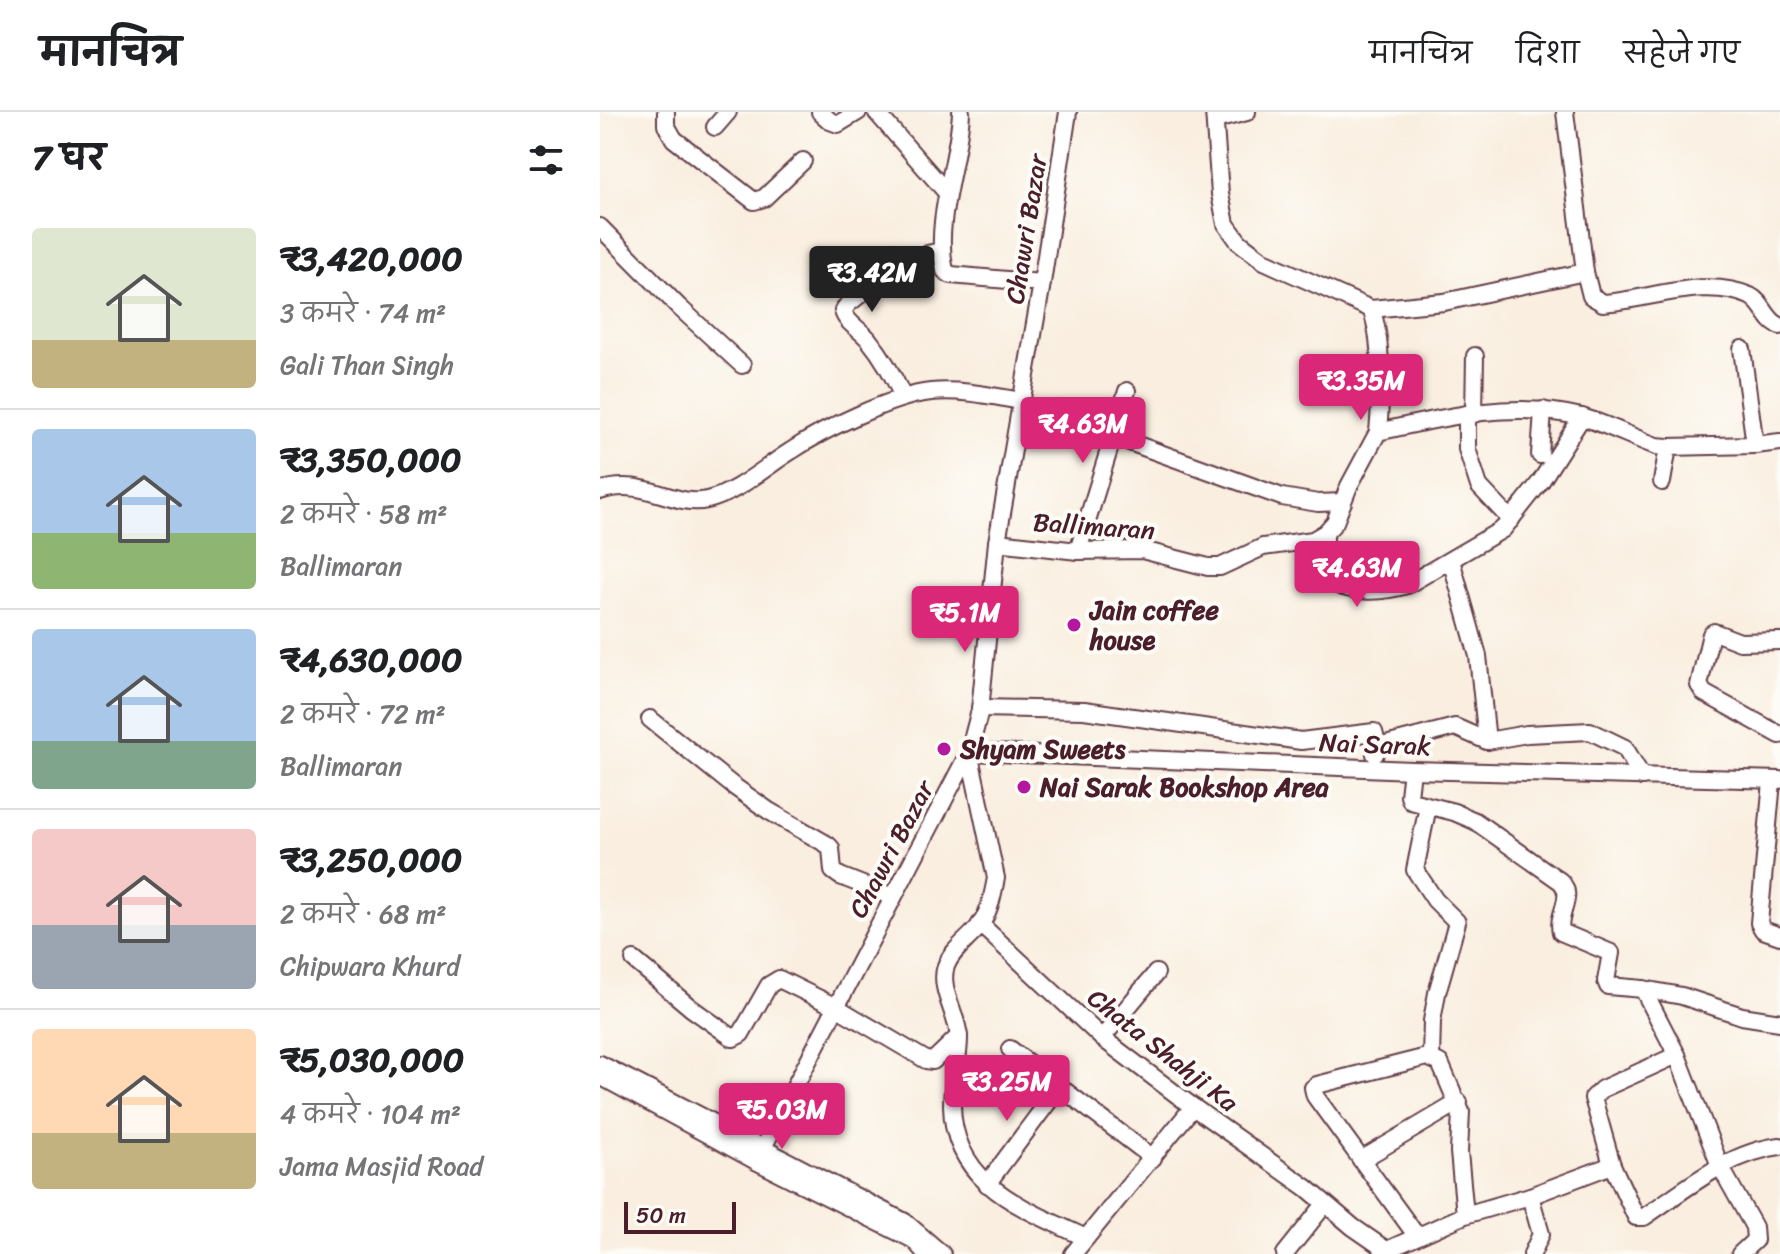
<!DOCTYPE html>
<html lang="hi">
<meta charset="utf-8">
<style>
:root{--surface:#fff;--page:#f6f6f6;--text:#202124;--muted:#757577;--line:#e0e0e0;--accent:#db2777}
body{margin:0;font-family:Sriracha,"Playpen Sans Deva",sans-serif;background:var(--page);color:var(--text);height:100vh;display:flex;flex-direction:column;font-size:30px;white-space:nowrap}
*{box-sizing:border-box;margin:0}
p{font-size:26px;color:var(--muted)}
.icon{flex:none;width:44px;height:44px;fill:none;stroke:currentColor;stroke-width:2;stroke-linecap:round;stroke-linejoin:round}
.map{position:relative;flex:1;overflow:hidden}
.drawer{display:flex;flex-direction:column;background:var(--surface);width:600px}
.drawer>*{flex:none}
.scale{position:absolute;left:24px;bottom:20px;width:112px;box-sizing:border-box;padding-left:8px;border:4px solid #4a1f2b;border-top:0;font-size:22px;line-height:28px;white-space:nowrap;color:#4a1f2b;-webkit-text-stroke:6px #fdfcf7;paint-order:stroke}
.price{position:absolute;translate:-50% -68px;padding:0 18px;border-radius:8px;background:var(--accent);color:#fff;font-size:26px;line-height:52px;filter:drop-shadow(0 2px 4px #0008)}
.price::after{content:'';position:absolute;left:50%;top:48px;width:24px;height:18px;margin-left:-12px;background:inherit;clip-path:polygon(0 0,100% 0,50% 100%)}
.price.on{background:#222;color:#fff}
ul{padding:0;list-style:none}
li{display:flex;align-items:center;gap:24px;height:200px;padding:0 32px}
li+li{border-top:2px solid var(--line)}
li span{display:grid;place-items:center;flex:none;width:224px;height:160px;border-radius:8px;color:#555}
li>.icon{margin-inline-start:auto}
span .icon{width:96px;height:96px;fill:#fffc;stroke-width:1}
li b{font-size:34px}
h2{display:flex;justify-content:space-between;align-items:center;height:96px;padding:0 32px;font-size:34px}
header{display:flex;align-items:center;gap:48px;box-sizing:border-box;height:112px;padding:0 40px;background:var(--surface);border-bottom:2px solid var(--line)}
header strong{font-size:38px}
nav{display:flex;gap:44px;margin-inline-start:auto;font-size:28px}
main{display:flex;flex:1;min-height:0}
.map>svg:first-child{display:block}
.lines{fill:none;stroke-linecap:round;stroke-linejoin:round}
.minor-casing{stroke:#643e46;stroke-width:20}
.minor{stroke:#fff;stroke-width:16}
.poi-dot{fill:#b5179e;stroke:#fdfcf7;stroke-width:3}
.labels{text-anchor:middle;dominant-baseline:central;stroke-width:8;stroke-linejoin:round;paint-order:stroke}
.street-label{font-size:26px;fill:#4a1f2b;stroke:#fdfcf7}
.poi-label{font-size:26px;font-weight:bold;fill:#4a1f2b;stroke:#fdfcf7;text-anchor:start}
</style>
<header>
<strong>मानचित्र</strong>
<nav><a>मानचित्र</a><a>दिशा</a><a>सहेजे गए</a></nav>
</header>
<main>
<section class="drawer">
<h2>7 घर<svg class="icon" aria-label="filters" viewBox="0 0 24 24"><path d="M4 7h16M4 17h16"/><circle cx="9" cy="7" r="2"/><circle cx="15" cy="17" r="2"/></svg></h2>
<ul>
<li><span style="background:linear-gradient(#dfe7d0 70%,#c2b280 0)"><svg class="icon" aria-label="home" viewBox="0 0 24 24"><path d="M3 11l9-7 9 7M6 9v11h12V9"/></svg></span><div><b>₹3,420,000</b><p>3 कमरे · 74 m²</p><p>Gali Than Singh</p></div></li>
<li><span style="background:linear-gradient(#a9c7e8 65%,#8fb573 0)"><svg class="icon" aria-label="home" viewBox="0 0 24 24"><path d="M3 11l9-7 9 7M6 9v11h12V9"/></svg></span><div><b>₹3,350,000</b><p>2 कमरे · 58 m²</p><p>Ballimaran</p></div></li>
<li><span style="background:linear-gradient(#a9c7e8 70%,#7fa58c 0)"><svg class="icon" aria-label="home" viewBox="0 0 24 24"><path d="M3 11l9-7 9 7M6 9v11h12V9"/></svg></span><div><b>₹4,630,000</b><p>2 कमरे · 72 m²</p><p>Ballimaran</p></div></li>
<li><span style="background:linear-gradient(#f6c9c9 60%,#9aa5b1 0)"><svg class="icon" aria-label="home" viewBox="0 0 24 24"><path d="M3 11l9-7 9 7M6 9v11h12V9"/></svg></span><div><b>₹3,250,000</b><p>2 कमरे · 68 m²</p><p>Chipwara Khurd</p></div></li>
<li><span style="background:linear-gradient(#ffd9b3 65%,#c2b280 0)"><svg class="icon" aria-label="home" viewBox="0 0 24 24"><path d="M3 11l9-7 9 7M6 9v11h12V9"/></svg></span><div><b>₹5,030,000</b><p>4 कमरे · 104 m²</p><p>Jama Masjid Road</p></div></li>
</ul>
</section>
<div class="map">
<svg width="1180" height="1142" viewBox="0 0 1180 1142">
<rect width="100%" height="100%" fill="#fdfcf7"/>
<filter id="ink" filterUnits="userSpaceOnUse"><feTurbulence type="fractalNoise" baseFrequency=".0125" numOctaves="2"/><feDisplacementMap in="SourceGraphic" scale="16" xChannelSelector="R" yChannelSelector="G"/><feConvolveMatrix kernelMatrix="1 2 1 2 8 2 1 2 1" color-interpolation-filters="sRGB"/></filter>
<filter id="wash" filterUnits="userSpaceOnUse"><feTurbulence type="fractalNoise" baseFrequency=".006" numOctaves="4" result="noise"/><feDisplacementMap in="SourceGraphic" scale="32" xChannelSelector="R" yChannelSelector="G"/><feGaussianBlur stdDeviation="1.8" result="paint"/><feColorMatrix in="noise" values="0 0 0 0 0 0 0 0 0 0 0 0 0 0 0 0 0 1.4 0 .05"/><feComposite in="paint" operator="in"/></filter>
<g filter="url(#wash)">
<rect width="100%" height="100%" fill="#f9eedf"/>
</g>
<g filter="url(#ink)">
<g class="lines">
<!-- minor casing -->
<g class="minor-casing">
<g id="minor">
<polyline points="66,0 66,13 74,27 154,89 164,86 203,49"/>
<polyline points="220,0 230,9 238,12 258,0"/>
<polyline points="276,0 347,81"/>
<path d="M361,0C359,50 333,109 345,159L351,163L442,171"/>
<polyline points="614,0 620,82 626,112 639,130 664,149 771,197 844,190 985,160"/>
<path d="M965,0L985,160L991,184L1003,191C1049,188 1105,164 1150,184C1164,191 1166,209 1180,214"/>
<polyline points="615,8 647,0"/>
<polyline points="115,15 128,0"/>
<polyline points="0,115 79,195 142,253"/>
<path d="M771,197C783,226 781,289 778,320"/>
<polyline points="1142,237 1155,333"/>
<path d="M303,285C294,265 283,245 269,228C261,218 246,211 243,199L248,192C277,169 304,145 342,139"/>
<polyline points="867,302 867,337 879,374 911,408"/>
<polyline points="874,302 875,244"/>
<polyline points="460,305 682,385 718,391 743,390"/>
<polyline points="940,343 943,298"/>
<polyline points="1062,370 1068,335"/>
<path d="M0,379C43,364 74,396 107,388C137,381 165,355 191,339C224,317 292,284 331,280C361,277 392,284 422,289"/>
<path d="M725,421V466C746,482 782,481 807,473L903,417L941,369L982,305"/>
<path d="M397,430L478,439L542,438L608,455H620L663,435L713,428L725,421L735,410L749,374L778,320C844,305 914,288 981,305C1007,312 1031,325 1056,334L1068,335L1155,333L1180,330"/>
<polyline points="478,439 527,279"/>
<polyline points="851,448 878,544 887,629"/>
<polyline points="1180,529 1140,530 1114,520 1111,522 1099,573 1104,581 1180,623"/>
<polyline points="380,596 484,598 701,629 774,620 778,635"/>
<polyline points="50,607 132,673 169,699 228,733 231,736 233,759 240,764 293,785"/>
<polyline points="775,642 778,635 855,615 887,629 927,622 990,619 1025,636 1042,665"/>
<path d="M812,658L809,684L811,689L854,700L875,709L960,769C976,784 956,802 961,820L1011,841L1006,869L1008,874L1043,877L1077,943L1120,1054L1154,1115L1155,1128L1140,1142"/>
<polyline points="1172,669 1159,811 1163,818 1180,824"/>
<polyline points="828,694 815,758 835,788 857,810 837,881 832,909 831,946"/>
<polyline points="380,812 502,926 593,995 707,1076 753,1115 792,1142"/>
<polyline points="34,848 91,896 133,926 141,922 169,873 179,867 236,895 326,948 333,949 359,924"/>
<polyline points="1043,877 1082,884 1142,904 1180,910"/>
<polyline points="502,926 556,861"/>
<polyline points="410,937 553,1046"/>
<path d="M1077,943L1002,977L993,986L1012,1053L1036,1105H1044C1086,1077 1129,1040 1180,1034"/>
<polyline points="0,952 305,1110 342,1142"/>
<polyline points="0,964 156,1049 314,1128 326,1142"/>
<polyline points="761,1048 859,990"/>
<polyline points="156,1049 369,640 380,598 397,430 442,171 468,0"/>
<polyline points="387,1072 460,974"/>
<polyline points="930,1084 941,1122 932,1142"/>
<polyline points="816,1123 715,984 713,976 717,973 827,945 840,951 861,1000 859,1040 865,1103"/>
<path d="M486,1126C425,1097 353,1073 352,993C352,970 359,948 359,926C358,903 338,876 346,854C352,837 371,826 381,812C390,798 393,782 396,766L369,640L812,658L1180,668"/>
<polyline points="785,1139 865,1103 930,1084 1012,1053"/>
<polyline points="473,1142 593,995"/>
<polyline points="685,1142 725,1092"/>
</g>
</g>
<!-- minor -->
<use href="#minor" class="minor"/>
</g>
</g>
<!-- markers -->
<g class="poi-dot">
<circle cx="474" cy="513" r="8"/>
<circle cx="344" cy="637" r="8"/>
<circle cx="424" cy="675" r="8"/>
</g>
<g class="labels">
<!-- street labels -->
<g class="street-label">
<text transform="translate(426 117) rotate(-81)">Chawri Bazar</text>
<text transform="translate(494 414) rotate(4)">Ballimaran</text>
<text transform="translate(775 632) rotate(2)">Nai Sarak</text>
<text transform="translate(291 737) rotate(-62)">Chawri Bazar</text>
<text transform="translate(563 938) rotate(38)">Chata Shahji Ka</text>
</g>
<!-- poi labels -->
<g class="poi-label">
<text x="490" y="498">Jain coffee<tspan x="490" dy="30">house</tspan></text>
<text x="360" y="637">Shyam Sweets</text>
<text x="440" y="675">Nai Sarak Bookshop Area</text>
</g>
</g>
</svg>
<div class="scale">50 m</div>
<b class="price on" style="left:272px;top:202px">₹3.42M</b>
<b class="price" style="left:761px;top:310px">₹3.35M</b>
<b class="price" style="left:483px;top:353px">₹4.63M</b>
<b class="price" style="left:757px;top:497px">₹4.63M</b>
<b class="price" style="left:365px;top:542px">₹5.1M</b>
<b class="price" style="left:407px;top:1011px">₹3.25M</b>
<b class="price" style="left:182px;top:1039px">₹5.03M</b>
</div>
</main>
